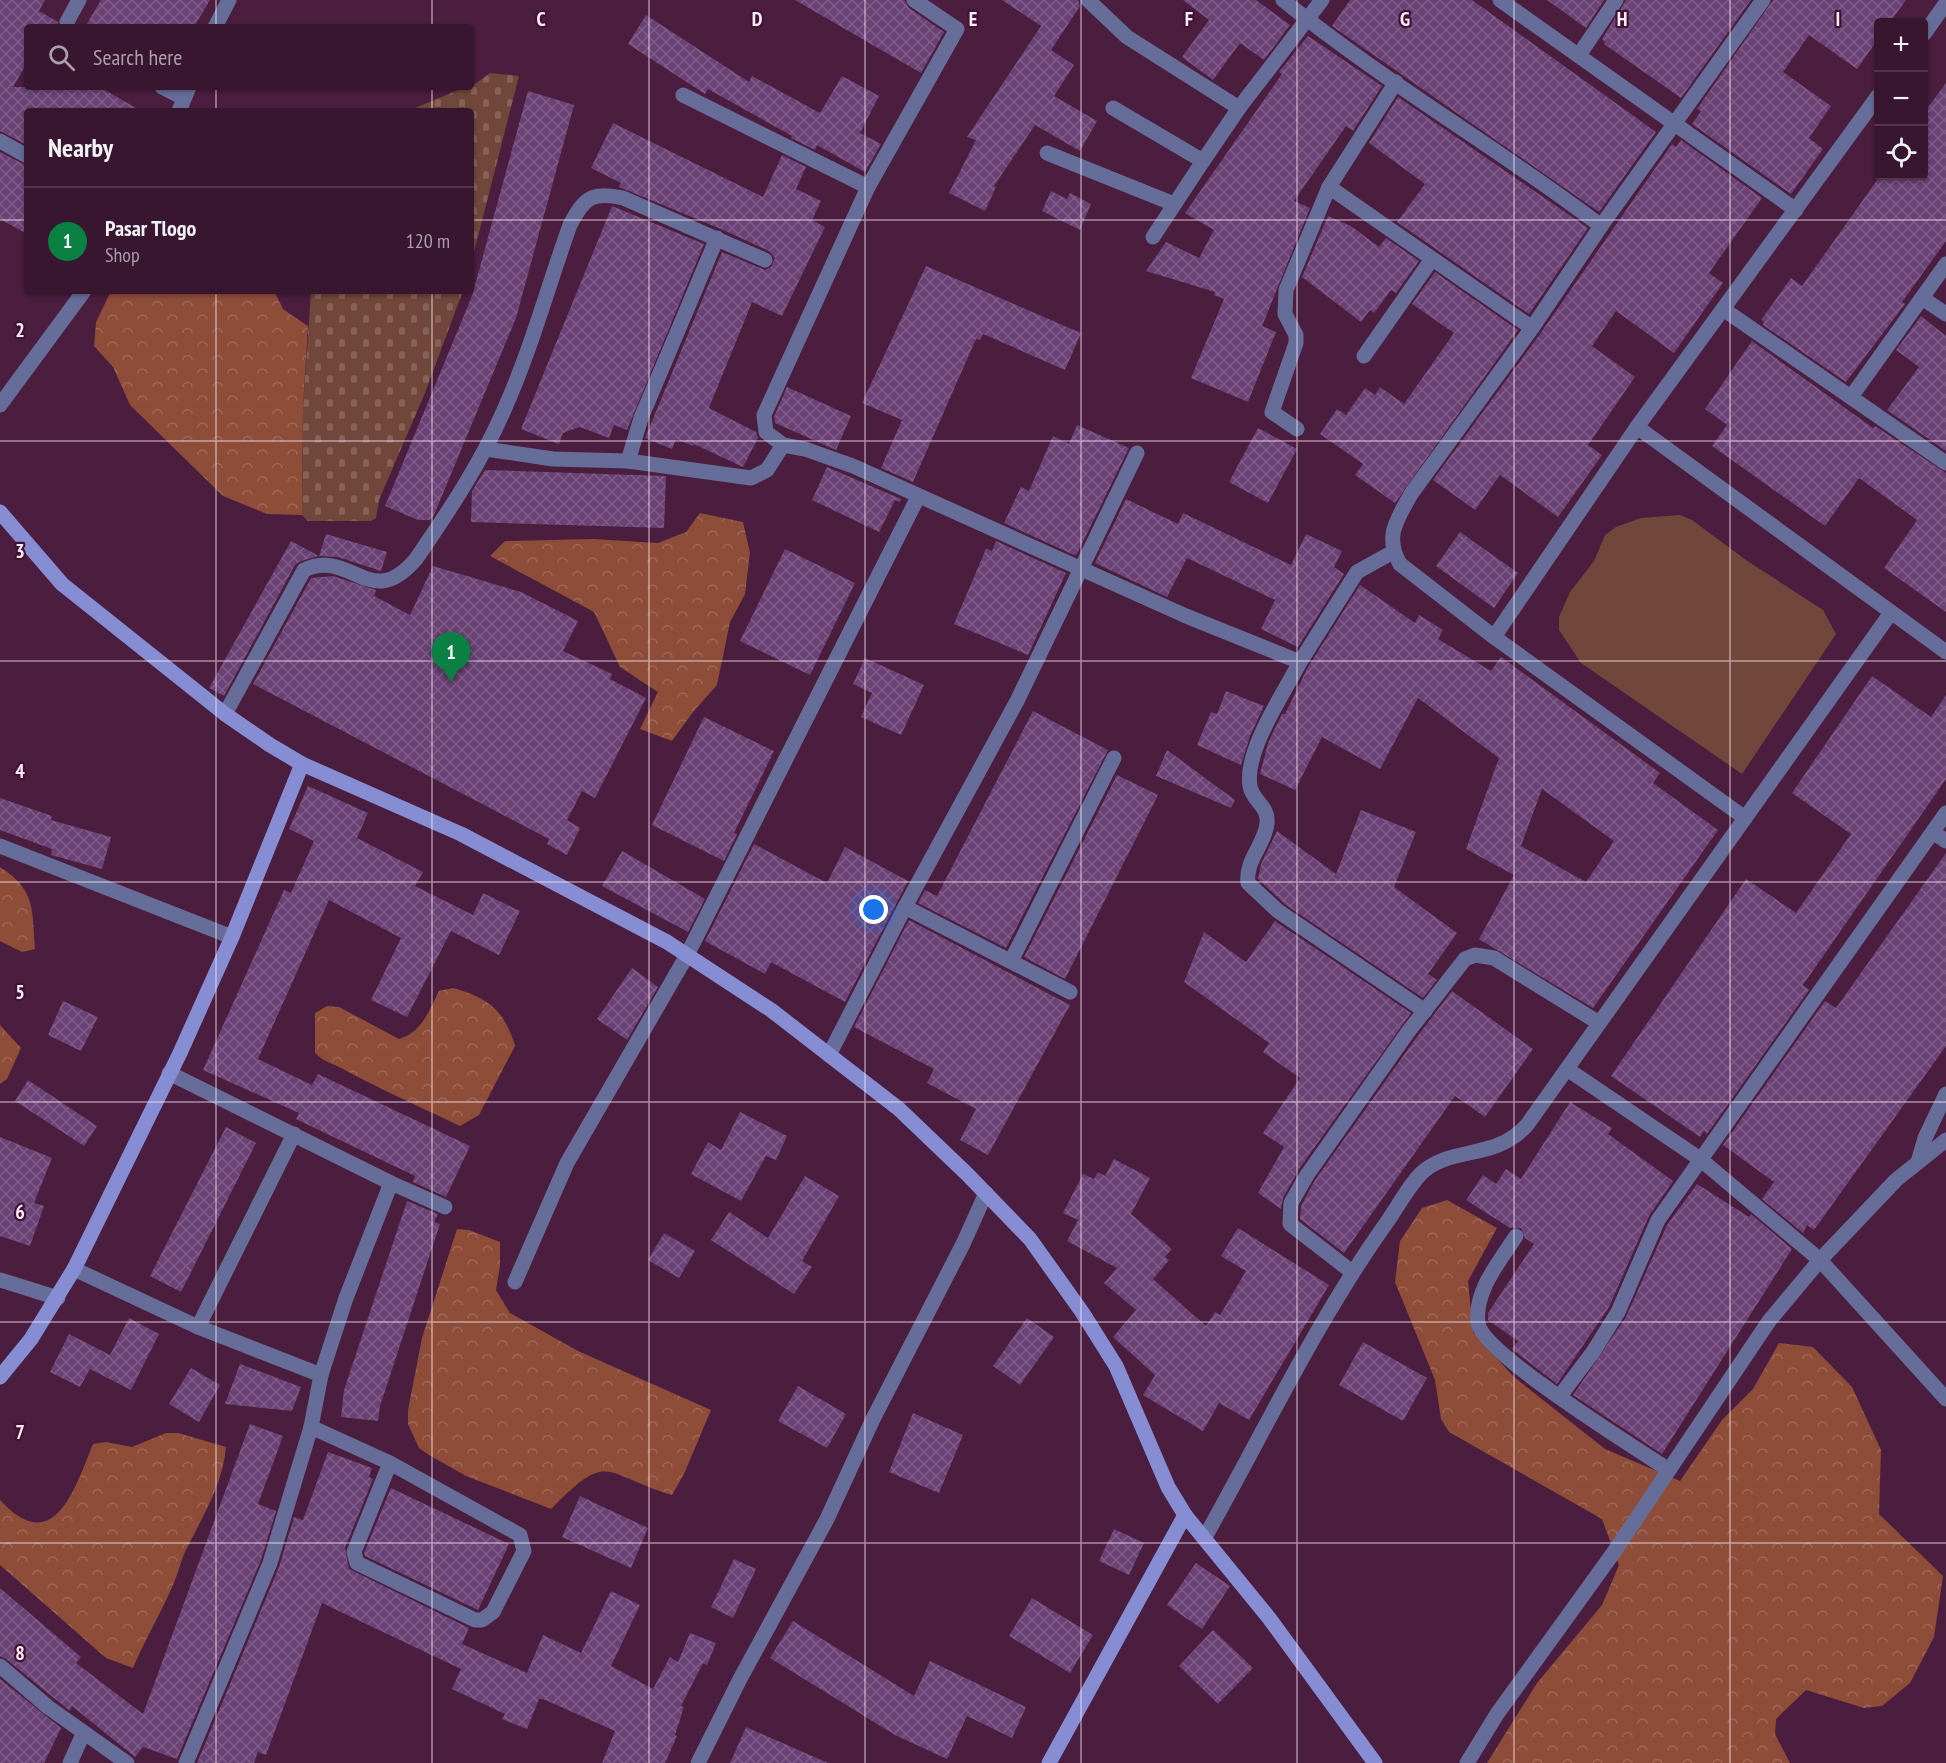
<!DOCTYPE html>
<html lang="en">
<head>
<meta charset="utf-8">
<style>
	:root { --surface:#38162f; --page:#3f1f37; --text:#f1f3f6; --muted:#ab9faa; --line:#52354b; --accent:#0b8043 }
	body { margin:0; font-family:"PT Sans Narrow",sans-serif; background:var(--page); color:var(--text) }
	.controls { position:absolute; right:18px; top:18px; display:grid; overflow:hidden; border-radius:6px; box-shadow:0 2px 4px #0004 }
	.controls button { width:54px; height:54px; display:grid; place-items:center; padding:0; border:0; border-bottom:2px solid var(--line); background:var(--surface); color:var(--text); font:30px sans-serif }
	.you { position:absolute; left:874px; top:910px; width:21px; height:21px; margin:-15px; border:4px solid #fff; border-radius:50%; background:#1a73e8; box-shadow:0 0 0 9px #1a73e833 }
	.badge { display:grid; place-items:center; width:39px; height:39px; border-radius:50%; background:var(--accent); color:#fff; font-size:20px; font-weight:700 }
	.pin { position:absolute; translate:-50% -50px; filter:drop-shadow(0 2px 3px #0008) }
	.pin::after { content:''; position:absolute; top:32px; width:21px; height:18px; background:inherit; clip-path:polygon(0 0,100% 0,50% 100%) }
	.list { margin:0; padding:0; list-style:none }
	h2 { display:flex; justify-content:space-between; align-items:center; height:78px; margin:0; padding:0 24px; font-size:26px }
	h2 small { font-size:20px; font-weight:400; color:var(--muted) }
	.list li { display:grid; grid-template-columns:39px 1fr auto; gap:18px; align-items:center; box-sizing:border-box; height:108px; padding:0 24px; border-top:2px solid var(--line) }
	.list b { display:block; font-size:22px; white-space:nowrap }
	.list p { margin:0; font-size:20px; white-space:nowrap; color:var(--muted) }
	.list em { font-size:20px; font-style:normal; color:var(--muted) }
	.icon { flex:none; width:33px; height:33px; fill:none; stroke:currentColor; stroke-width:2; stroke-linecap:round; stroke-linejoin:round }
	.map { position:relative; flex:none; width:1946px; height:1763px; overflow:hidden }
	.search { position:absolute; background:var(--surface); box-shadow:0 2px 4px #0004; left:24px; top:24px; width:450px; height:66px; display:flex; align-items:center; gap:15px; box-sizing:border-box; padding:0 21px; border-radius:6px; color:var(--muted); font-size:22px }
	.panel { position:absolute; background:var(--surface); box-shadow:0 2px 4px #0004; left:24px; top:108px; width:450px; height:186px; border-radius:6px }
	.map>svg:first-child { display:block }
</style>
</head>
<body>
<div class="map">
<svg width="1946" height="1763" viewBox="0 0 1946 1763">
	<defs>
		<pattern id="forest-crowns" width="20" height="18" patternUnits="userSpaceOnUse" patternTransform="scale(1.5)"><rect width="20" height="18" fill="#8e4d38"/><path d="M2 6a3 3 0 1 1 6 0M12 15a3 3 0 1 1 6 0" fill="none" stroke="#9f6755"/></pattern>
		<pattern id="cemetery-stones" width="16" height="16" patternUnits="userSpaceOnUse" patternTransform="scale(1.5)"><rect width="16" height="16" fill="#70473a"/><path d="M2 7V4a2 2 0 0 1 4 0v3zM10 15v-3a2 2 0 0 1 4 0v3z" fill="#856257"/></pattern>
		<pattern id="building-cross-hatch" width="8" height="8" patternUnits="userSpaceOnUse" patternTransform="scale(1.5)"><rect width="8" height="8" fill="#6a4275"/><path d="M0 0l8 8M0 8l8-8" fill="none" stroke="#805d89"/></pattern>
	</defs>
	<rect width="100%" height="100%" fill="#4b1d3f"/>
	<!-- forest -->
	<g fill="url(#forest-crowns)">
		<polygon points="111,291 274,291 283,309 308,326 303,409 302,515 267,514 223,496 130,405 113,367 94,346 96,322"/>
		<polygon points="700,513 743,522 750,553 745,594 730,622 717,685 693,712 672,741 640,729 658,692 620,667 594,612 490,556 505,541 593,539 658,543 686,532"/>
		<path d="M 0,867 C 36,890 32,910 35,949 L 22,952 L 0,941 Z"/>
		<path d="M 453,988 C 489,998 504,1010 515,1046 L 479,1115 L 460,1126 C 421,1107 381,1090 343,1069 C 332,1063 324,1062 315,1053 L 315,1013 L 327,1006 L 339,1007 L 399,1039 C 422,1032 429,1011 439,991 Z"/>
		<polygon points="0,1025 21,1048 7,1079 0,1084"/>
		<polygon points="1447,1200 1497,1228 1468,1281 1473,1332 1514,1377 1605,1449 1680,1481 1722,1420 1753,1389 1779,1343 1813,1347 1852,1387 1881,1450 1879,1514 1943,1576 1934,1637 1910,1683 1882,1706 1864,1708 1806,1690 1776,1719 1775,1734 1790,1763 1487,1763 1537,1683 1602,1605 1619,1565 1602,1519 1449,1432 1441,1419 1435,1380 1395,1282 1400,1241 1422,1208"/>
		<path d="M 457,1229 L 469,1230 L 500,1242 L 500,1266 L 496,1290 L 510,1313 L 578,1351 L 711,1410 L 684,1474 L 672,1495 C 602,1474 610,1449 551,1509 L 466,1476 L 429,1455 L 419,1448 L 408,1424 L 408,1410 L 422,1338 Z"/>
		<path d="M 166,1433 L 178,1433 L 226,1447 C 223,1483 204,1514 188,1546 C 181,1558 179,1572 173,1585 C 161,1613 145,1639 133,1668 L 106,1658 L 0,1565 L 0,1500 C 54,1559 75,1488 93,1444 L 106,1442 L 132,1447 Z"/>
	</g>
	<!-- cemetery -->
	<g fill="url(#cemetery-stones)">
		<polygon points="490,73 519,76 471,264 471,111 408,111 465,87 471,87"/>
		<polygon points="311,291 463,291 425,393 379,500 376,518 371,521 308,521 302,515 303,409"/>
	</g>
	<!-- garden -->
	<polygon fill="#70473a" points="1680,515 1692,520 1746,560 1823,610 1836,634 1742,774 1581,663 1559,630 1559,617 1570,592 1594,561 1605,535 1616,527 1641,518"/>
	<!-- building -->
	<g fill="url(#building-cross-hatch)" fill-rule="evenodd">
		<polygon points="0,0 45,0 39,11 58,22 58,27 27,27 27,63 13,87 100,87 141,111 27,111 27,145 0,131"/>
		<polygon points="101,0 210,0 194,27 85,27"/>
		<polygon points="795,0 904,0 909,8 944,32 921,73"/>
		<polygon points="1002,0 1078,0 1080,6 1051,50 1074,65 1054,96 1097,121 1080,151 1035,125 994,186 996,187 985,211 949,193 976,140 967,137 1041,26"/>
		<polygon points="1183,0 1256,0 1290,25 1264,60 1240,43 1213,80 1182,57 1209,20"/>
		<polygon points="1350,0 1472,0 1656,132 1599,212 1332,26"/>
		<polygon points="1547,0 1604,0 1586,28"/>
		<polygon points="1626,0 1751,0 1681,98 1604,44 1605,42 1602,39"/>
		<polygon points="1773,0 1906,0 1890,22 1878,22 1878,39 1857,69 1809,35 1783,72 1831,106 1809,138 1823,149 1791,194 1692,124 1701,111 1697,109"/>
		<polygon points="646,15 749,82 752,76 820,113 842,76 879,96 860,133 881,144 865,172 817,145 815,150 791,138 792,136 708,89 705,94 628,44"/>
		<polygon points="1308,36 1382,86 1353,131 1346,126 1294,201 1310,208 1262,326 1276,332 1248,402 1191,378 1224,299 1214,295 1215,292 1146,271 1166,242 1199,258 1214,230 1185,213 1282,74 1279,72"/>
		<polygon points="1946,83 1946,241 1902,302 1905,304 1846,382 1763,325 1764,322 1761,320 1791,278 1802,286 1880,176 1923,176 1923,114"/>
		<polygon points="528,91 574,105 516,318 434,515 430,520 418,520 385,506 472,296"/>
		<polygon points="1398,97 1588,228 1529,314 1397,222 1425,184 1369,143"/>
		<polygon points="613,123 763,197 782,155 806,167 796,189 821,201 812,220 825,227 782,316 752,302 709,408 756,432 758,438 743,467 694,444 693,446 676,439 672,449 645,438 722,252 765,270 771,267 775,258 769,251 721,229 619,187 621,183 591,168"/>
		<polygon points="1681,140 1762,198 1709,273 1723,283 1674,353 1616,311 1592,346 1635,377 1588,445 1602,455 1558,517 1500,475 1475,510 1433,480 1540,334 1672,144 1676,147"/>
		<polygon points="0,152 27,166 27,234 0,219"/>
		<polygon points="1051,191 1067,199 1070,193 1091,204 1080,230 1042,211"/>
		<polygon points="612,206 704,244 627,430 614,425 609,438 580,427 563,433 559,444 521,429"/>
		<polygon points="1328,216 1351,226 1379,247 1386,238 1419,261 1396,293 1391,290 1374,313 1370,310 1361,322 1302,277"/>
		<polygon points="926,266 1081,333 1065,370 983,334 980,340 976,339 913,482 881,468 902,420 862,403"/>
		<polygon points="1435,272 1518,330 1395,503 1355,475 1363,464 1320,434 1337,409 1346,415 1365,388 1375,395 1380,387 1404,404 1454,333 1412,304"/>
		<polygon points="1921,316 1946,336 1946,451 1887,410 1919,367 1896,350"/>
		<polygon points="1752,341 1873,428 1875,426 1946,473 1946,612 1884,568 1917,520 1859,478 1825,526 1712,446 1727,425 1705,409"/>
		<polygon points="787,387 851,416 836,450 775,423 774,417"/>
		<polygon points="1077,425 1129,448 1077,554 1074,555 1004,523 1021,487 1029,491 1053,436 1069,444"/>
		<polygon points="1258,428 1297,449 1268,503 1229,482"/>
		<polygon points="827,467 901,499 900,502 895,500 879,532 812,500"/>
		<polygon points="485,470 666,476 664,528 471,522 472,491"/>
		<polygon points="1126,499 1178,524 1183,513 1291,565 1306,534 1342,551 1334,567 1344,574 1298,647 1261,629 1275,600 1187,558 1167,597 1095,563"/>
		<polygon points="1460,532 1518,573 1494,608 1436,566"/>
		<polygon points="326,534 387,552 381,571 338,557 319,556"/>
		<polygon points="291,541 319,556 301,561 295,565 224,696 209,688"/>
		<polygon points="996,541 1066,573 1028,655 954,624 986,549 992,551"/>
		<polygon points="785,549 855,583 810,675 740,641"/>
		<polygon points="433,566 521,592 578,621 563,651 612,674 610,679 646,698 595,798 582,791 567,820 580,828 567,855 547,844 549,839 253,684 311,578 333,576 376,590 374,596 410,615"/>
		<path d="M 1360,585 L 1415,623 L 1419,615 L 1443,630 L 1438,639 L 1491,671 L 1501,657 L 1660,773 L 1653,783 L 1718,830 L 1593,1008 L 1479,939 L 1514,875 L 1466,849 L 1499,758 L 1418,698 L 1380,769 L 1322,737 L 1295,790 L 1260,774 L 1268,743 L 1282,714 L 1285,714 L 1308,667 ZM 1542,789 L 1614,841 L 1586,882 L 1521,846 Z"/>
		<polygon points="865,658 924,685 901,735 861,717 872,693 853,684"/>
		<polygon points="1872,676 1931,717 1946,695 1946,779 1803,985 1809,990 1707,1134 1704,1131 1700,1137 1611,1076 1746,879 1796,913 1851,834 1792,793"/>
		<polygon points="1226,691 1264,706 1250,736 1241,765 1197,745 1211,712 1217,714"/>
		<polygon points="1033,711 1108,750 1006,948 918,903 925,890 937,896"/>
		<polygon points="704,717 774,751 734,833 737,834 724,861 652,825"/>
		<polygon points="1167,750 1235,800 1231,808 1156,776"/>
		<polygon points="1117,775 1158,795 1065,979 1024,957"/>
		<polygon points="308,786 368,813 357,838 423,872 415,886 473,915 483,893 520,911 499,955 451,931 407,1017 371,1000 401,938 329,900 258,1059 312,1085 318,1074 470,1146 446,1197 413,1182 415,1176 296,1119 299,1113 203,1070 284,890 291,893 314,841 289,829"/>
		<polygon points="0,798 52,816 51,820 111,837 102,869 51,855 52,849 0,830"/>
		<polygon points="1361,810 1416,832 1394,887 1457,933 1428,974 1437,980 1423,998 1286,905 1258,879 1261,864 1277,831 1336,874"/>
		<polygon points="754,844 827,883 845,847 908,881 845,1002 771,962 765,974 705,941"/>
		<polygon points="622,851 705,899 688,932 602,886"/>
		<polygon points="1946,853 1946,1046 1814,1230 1807,1225 1803,1233 1762,1199 1774,1182 1723,1145 1825,1001 1836,1008"/>
		<polygon points="909,920 1070,1005 988,1155 960,1140 976,1109 927,1083 934,1069 854,1027"/>
		<polygon points="1275,921 1411,1013 1299,1169 1283,1198 1281,1209 1258,1193 1284,1147 1263,1133 1300,1078 1263,1052 1269,1043 1184,982 1204,932 1246,962"/>
		<polygon points="632,968 658,987 627,1040 597,1019"/>
		<polygon points="1452,991 1533,1049 1485,1117 1455,1096 1344,1253 1300,1219 1301,1206 1315,1180 1416,1038"/>
		<polygon points="63,1001 98,1017 81,1051 48,1035"/>
		<polygon points="28,1080 97,1126 84,1146 15,1101"/>
		<polygon points="1570,1102 1612,1128 1608,1134 1673,1181 1649,1216 1609,1307 1557,1384 1512,1349 1518,1341 1488,1320 1488,1313 1534,1244 1525,1238 1521,1228 1510,1228 1466,1200 1483,1175 1496,1184 1506,1169 1521,1179"/>
		<polygon points="740,1112 787,1136 776,1160 766,1156 741,1201 691,1174 708,1142 721,1150"/>
		<polygon points="226,1127 256,1143 181,1292 150,1276"/>
		<polygon points="0,1137 52,1158 34,1203 44,1206 30,1246 0,1236"/>
		<polygon points="1114,1159 1150,1178 1131,1214 1172,1249 1165,1257 1169,1260 1153,1279 1206,1326 1215,1312 1220,1315 1246,1271 1221,1256 1238,1228 1329,1285 1249,1420 1219,1403 1203,1431 1143,1395 1155,1375 1113,1337 1136,1310 1104,1283 1117,1268 1067,1241 1078,1220 1063,1213 1083,1174 1094,1179 1098,1172 1105,1176"/>
		<polygon points="805,1176 839,1196 802,1261 812,1267 794,1294 711,1240 729,1212 768,1238"/>
		<polygon points="1697,1184 1749,1217 1751,1214 1792,1249 1662,1454 1573,1395 1626,1317 1667,1225"/>
		<polygon points="407,1201 438,1214 434,1222 440,1224 380,1406 378,1421 341,1417 344,1390"/>
		<polygon points="664,1233 695,1251 679,1278 648,1260"/>
		<polygon points="129,1318 159,1334 131,1390 90,1369 80,1387 50,1372 69,1334 110,1355"/>
		<polygon points="1027,1318 1054,1337 1020,1385 993,1366"/>
		<polygon points="1363,1342 1427,1378 1403,1421 1339,1385"/>
		<polygon points="240,1364 301,1387 292,1411 225,1404"/>
		<polygon points="191,1368 220,1385 199,1422 169,1404"/>
		<polygon points="798,1386 846,1414 827,1448 778,1421"/>
		<polygon points="913,1413 963,1435 939,1493 889,1472"/>
		<polygon points="250,1424 283,1436 258,1504 276,1511 261,1560 177,1759 143,1747 135,1757 72,1706 70,1711 6,1659 0,1656 0,1588 81,1657 76,1663 143,1714"/>
		<polygon points="328,1452 372,1468 369,1477 373,1479 345,1548 349,1569 469,1628 462,1644 527,1673 543,1635 581,1653 611,1591 640,1605 611,1666 653,1689 670,1657 678,1662 690,1633 716,1643 707,1665 703,1663 681,1706 684,1707 675,1735 677,1736 665,1763 602,1763 615,1731 543,1699 539,1699 527,1729 502,1719 505,1714 452,1689 461,1669 322,1603 266,1755 258,1752 254,1763 197,1763 279,1567 294,1517 303,1520"/>
		<polygon points="391,1488 509,1544 478,1610 365,1556 364,1553"/>
		<polygon points="580,1496 648,1528 631,1568 562,1537"/>
		<polygon points="1114,1529 1144,1543 1129,1575 1099,1561"/>
		<polygon points="734,1559 756,1569 733,1618 711,1607"/>
		<polygon points="1196,1563 1230,1586 1202,1629 1167,1605"/>
		<polygon points="1032,1598 1093,1635 1070,1673 1009,1636"/>
		<polygon points="793,1621 914,1696 930,1661 1026,1707 1012,1738 967,1716 947,1759 895,1735 770,1658"/>
		<polygon points="1213,1630 1253,1668 1218,1704 1179,1666"/>
		<polygon points="0,1679 61,1728 44,1763 0,1763"/>
		<polygon points="746,1727 828,1763 730,1763"/>
	</g>
	<g fill="none" stroke-linecap="round" stroke-linejoin="round">
		<!-- street -->
		<g stroke="#676d99" stroke-width="15">
			<polyline points="1088,0 1127,37 1239,108"/>
			<path d="M 1283,0 C 1384,82 1497,147 1601,226 L 1763,0"/>
			<polyline points="1500,0 1796,210"/>
			<polyline points="68,27 67,22 79,0"/>
			<polyline points="215,27 229,0"/>
			<polyline points="1924,34 1946,3"/>
			<polyline points="1579,55 1616,0"/>
			<polyline points="162,87 184,98"/>
			<polyline points="683,95 868,187"/>
			<polyline points="1113,108 1203,161 1239,108 1322,0"/>
			<polyline points="179,111 189,87"/>
			<polyline points="0,141 27,156"/>
			<polyline points="1047,153 1174,204"/>
			<polyline points="1329,187 1532,328"/>
			<polyline points="1153,237 1203,161"/>
			<polyline points="1922,298 1946,314"/>
			<polyline points="1723,309 1946,463"/>
			<polyline points="1364,356 1432,259"/>
			<polyline points="1851,397 1946,264"/>
			<polyline points="0,405 84,291"/>
			<polyline points="1637,427 1946,652"/>
			<polyline points="1297,429 1272,412 1296,343 1296,335 1285,314 1286,290 1329,187 1396,82"/>
			<polyline points="783,445 766,432 764,415 868,187 957,29 914,0"/>
			<polyline points="486,449 553,459 628,461 641,418 717,238"/>
			<polyline points="628,461 751,478 767,470 783,445 805,449 853,466 1186,616 1300,662 1357,572 1393,552"/>
			<path d="M 1494,637 L 1400,564 C 1384,536 1397,520 1411,494 L 1532,328 L 1601,226"/>
			<path d="M 1300,662 C 1284,693 1244,751 1250,786 C 1252,801 1269,806 1267,823 C 1265,845 1245,860 1248,883 L 1278,911 L 1425,1011"/>
			<path d="M 225,714 L 304,570 C 352,548 370,613 416,559 C 449,511 481,463 504,410 C 531,350 548,286 570,225 C 584,198 592,191 623,198 L 765,260"/>
			<polyline points="1745,818 1494,637 1637,427 1878,96"/>
			<polyline points="1933,832 1946,841"/>
			<polyline points="0,846 232,937"/>
			<polyline points="905,907 1070,992"/>
			<polyline points="1011,961 1114,758"/>
			<polyline points="829,1055 905,907 1017,701 1137,453"/>
			<polyline points="1567,1069 1700,1159 1820,1260 1946,1399"/>
			<polyline points="169,1073 391,1183 346,1298 321,1375 311,1427 270,1563 186,1763"/>
			<polyline points="1918,1162 1925,1138 1946,1094"/>
			<polyline points="391,1183 445,1207"/>
			<path d="M 1516,1236 C 1500,1261 1474,1291 1478,1323 C 1482,1353 1637,1449 1669,1470"/>
			<polyline points="74,1269 198,1327 321,1375"/>
			<polyline points="1352,1272 1290,1224 1291,1203 1307,1175 1408,1032 1465,959 1475,955 1494,958 1599,1023"/>
			<polyline points="0,1280 58,1298"/>
			<polyline points="515,1282 567,1163 686,957 918,497"/>
			<polyline points="198,1327 294,1134"/>
			<polyline points="1560,1396 1593,1352 1618,1312 1658,1220 1946,813"/>
			<polyline points="311,1427 390,1463 520,1535 524,1551 493,1612 482,1620 475,1620 357,1563 354,1552 390,1463"/>
			<path d="M 1205,1537 C 1264,1432 1317,1320 1387,1222 C 1397,1208 1412,1180 1425,1170 C 1456,1146 1495,1160 1527,1125 L 1890,614"/>
			<polyline points="0,1666 48,1707 127,1763"/>
			<polyline points="70,1763 83,1734"/>
			<polyline points="698,1763 740,1679 827,1519 873,1419 963,1244 986,1193"/>
			<polyline points="1467,1763 1497,1714 1614,1552 1769,1321 1820,1260 1896,1180 1946,1140"/>
		</g>
		<!-- secondary -->
		<g stroke="#868dd3" stroke-width="15">
			<polyline points="0,512 62,584 225,714 270,745 302,764 461,834 667,942 771,1010 899,1109 967,1174 1030,1239 1082,1312 1116,1366 1168,1487 1185,1515 1269,1618 1375,1763"/>
			<polyline points="0,1377 31,1339 74,1269 180,1053 232,937 302,764"/>
			<polyline points="1049,1763 1185,1515"/>
		</g>
	</g>
	<!-- grid -->
	<path fill="none" stroke="#fceaf6" stroke-width="1.5" stroke-opacity="0.55" d="M 216,0 L 216,27M 432,0 L 432,27M 649,0 L 649,1763M 865,0 L 865,1763M 1081,0 L 1081,1763M 1297,0 L 1297,1763M 1514,0 L 1514,1763M 1730,0 L 1730,1763M 216,87 L 216,111M 432,87 L 432,111M 0,220 L 27,220M 471,220 L 1946,220M 216,291 L 216,1763M 432,291 L 432,1763M 0,441 L 1946,441M 0,661 L 1946,661M 0,882 L 1946,882M 0,1102 L 1946,1102M 0,1322 L 1946,1322M 0,1543 L 1946,1543"/>
	<g font-size="20" text-anchor="middle" font-weight="bold" fill="#fceaf6" stroke="#401335" stroke-width="4.5" stroke-linejoin="round" paint-order="stroke">
		<text x="541" y="26">C</text>
		<text x="757" y="26">D</text>
		<text x="973" y="26">E</text>
		<text x="1189" y="26">F</text>
		<text x="1405" y="26">G</text>
		<text x="1622" y="26">H</text>
		<text x="1838" y="26">I</text>
		<text x="20" y="337">2</text>
		<text x="20" y="558">3</text>
		<text x="20" y="778">4</text>
		<text x="20" y="999">5</text>
		<text x="20" y="1219">6</text>
		<text x="20" y="1439">7</text>
		<text x="20" y="1660">8</text>
	</g>
</svg>
<div class="controls">
<button>+</button>
<button>−</button>
<button><svg class="icon" aria-label="locate" viewBox="0 0 24 24"><circle cx="12" cy="12" r="6"/><path d="M12 2v4M12 18v4M2 12h4M18 12h4"/></svg></button>
</div>
<div class="you"></div>
<div class="pin badge" style="left:451px;top:682px">1</div>
<div class="search"><svg class="icon" aria-label="search" viewBox="0 0 24 24"><circle cx="10" cy="10" r="6"/><path d="M15 15l6 6"/></svg>Search here</div>
<section class="panel">
<h2>Nearby<small></small></h2>
<ul class="list">
<li><span class="badge">1</span><div><b>Pasar Tlogo</b><p>Shop</p></div><em>120 m</em></li>
</ul>
</section>
</div>
</body>
</html>
